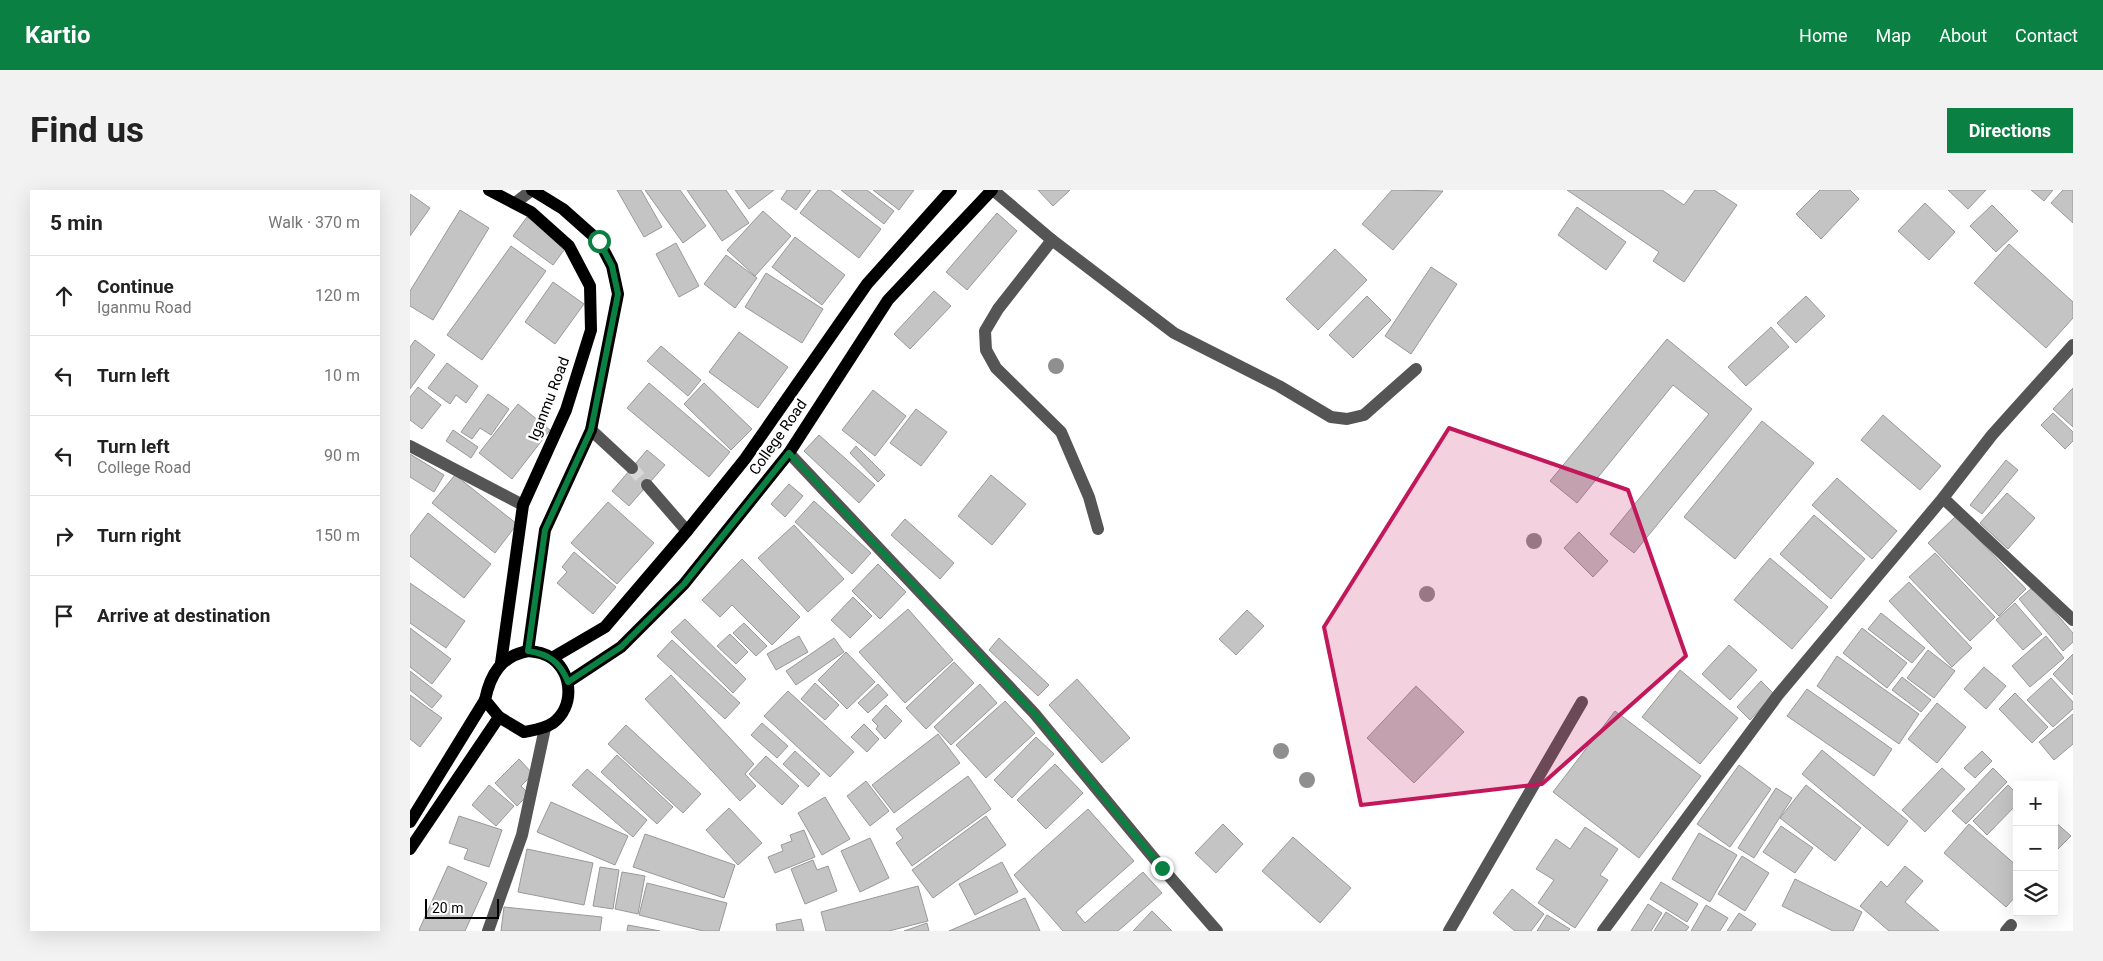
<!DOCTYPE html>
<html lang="en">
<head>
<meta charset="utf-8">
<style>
	:root { --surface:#fff; --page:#f2f2f2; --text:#222; --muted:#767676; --line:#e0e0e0; --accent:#0b8043 }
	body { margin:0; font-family:Roboto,sans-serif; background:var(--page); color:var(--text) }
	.controls { position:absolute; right:15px; bottom:15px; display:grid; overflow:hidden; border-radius:0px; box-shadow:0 5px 20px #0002 }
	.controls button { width:45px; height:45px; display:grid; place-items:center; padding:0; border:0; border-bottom:1px solid var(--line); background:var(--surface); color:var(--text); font:25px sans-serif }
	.scale { position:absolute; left:15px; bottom:12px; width:74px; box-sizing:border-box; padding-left:5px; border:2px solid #000; border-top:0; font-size:14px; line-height:18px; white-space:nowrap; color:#000; -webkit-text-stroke:4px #fff; paint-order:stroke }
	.stop { position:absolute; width:15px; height:15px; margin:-11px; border:4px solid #0b8043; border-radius:50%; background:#fff }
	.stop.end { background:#0b8043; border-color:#fff; box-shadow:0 1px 5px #0008 }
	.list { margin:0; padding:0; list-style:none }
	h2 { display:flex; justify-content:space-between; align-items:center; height:65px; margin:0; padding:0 20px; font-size:21px }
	h2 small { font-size:16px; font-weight:400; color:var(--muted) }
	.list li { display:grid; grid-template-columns:32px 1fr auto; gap:15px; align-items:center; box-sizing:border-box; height:80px; padding:0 20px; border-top:1px solid var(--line) }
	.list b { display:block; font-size:19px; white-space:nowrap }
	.list p { margin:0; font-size:16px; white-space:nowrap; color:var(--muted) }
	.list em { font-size:16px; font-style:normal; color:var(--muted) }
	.icon { flex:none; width:28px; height:28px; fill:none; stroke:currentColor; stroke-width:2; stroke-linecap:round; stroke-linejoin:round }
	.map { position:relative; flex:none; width:1663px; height:741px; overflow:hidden; border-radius:0px }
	header { display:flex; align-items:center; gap:30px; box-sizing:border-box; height:70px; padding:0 25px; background:var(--accent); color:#fff }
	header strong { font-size:24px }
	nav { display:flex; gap:28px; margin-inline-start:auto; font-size:18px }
	.intro { display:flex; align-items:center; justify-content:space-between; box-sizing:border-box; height:120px; padding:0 30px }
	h1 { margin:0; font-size:35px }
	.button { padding:12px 22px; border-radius:0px; background:var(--accent); color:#fff; font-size:18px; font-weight:700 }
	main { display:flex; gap:30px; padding:0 30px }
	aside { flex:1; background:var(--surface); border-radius:0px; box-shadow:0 5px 20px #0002 }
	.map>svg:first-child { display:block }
</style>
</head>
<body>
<header>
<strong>Kartio</strong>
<nav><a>Home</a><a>Map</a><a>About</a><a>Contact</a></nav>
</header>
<div class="intro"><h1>Find us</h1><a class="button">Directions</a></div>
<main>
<aside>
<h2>5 min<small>Walk · 370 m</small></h2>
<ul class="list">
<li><svg class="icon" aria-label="ahead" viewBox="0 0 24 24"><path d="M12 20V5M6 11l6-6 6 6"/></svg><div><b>Continue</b><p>Iganmu Road</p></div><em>120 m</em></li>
<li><svg class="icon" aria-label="left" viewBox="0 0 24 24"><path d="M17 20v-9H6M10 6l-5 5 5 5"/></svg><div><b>Turn left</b></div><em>10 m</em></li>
<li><svg class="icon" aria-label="left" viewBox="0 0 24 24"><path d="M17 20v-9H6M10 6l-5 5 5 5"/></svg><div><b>Turn left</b><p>College Road</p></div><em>90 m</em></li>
<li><svg class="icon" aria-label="right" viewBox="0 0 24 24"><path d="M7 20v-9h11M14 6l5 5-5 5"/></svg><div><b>Turn right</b></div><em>150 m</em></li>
<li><svg class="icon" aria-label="arrive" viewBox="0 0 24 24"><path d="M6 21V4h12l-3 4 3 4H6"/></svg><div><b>Arrive at destination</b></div></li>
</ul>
</aside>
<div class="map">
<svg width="1663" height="741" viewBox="0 0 1663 741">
	<rect width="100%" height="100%" fill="#fff"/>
	<!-- building -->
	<g fill="#c4c4c4" stroke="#999">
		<polygon points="207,0 231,0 252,37 234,47"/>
		<polygon points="235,0 270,0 296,36 273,53"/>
		<polygon points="277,0 316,0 339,33 312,51"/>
		<polygon points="325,0 364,0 339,19"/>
		<polygon points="377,0 401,0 386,20 371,9"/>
		<polygon points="408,0 420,0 471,39 449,68 390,23"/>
		<polygon points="431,0 457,0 484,21 474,34"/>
		<polygon points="463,0 504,0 489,20"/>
		<polygon points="628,0 660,0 643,16"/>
		<polygon points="982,0 1033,1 983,60 952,34"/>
		<polygon points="1157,0 1252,0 1274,15 1285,0 1304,0 1327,15 1274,92 1243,71 1249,62"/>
		<polygon points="1410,0 1440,0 1449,9 1411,49 1386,24"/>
		<polygon points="1538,0 1576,0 1558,19"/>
		<polygon points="1621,0 1643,0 1634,11"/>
		<polygon points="1653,0 1663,0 1663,33 1641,13"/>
		<polygon points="0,4 20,18 0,46"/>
		<polygon points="1515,13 1545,42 1519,70 1488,41"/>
		<polygon points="1582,15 1608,41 1586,62 1560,36"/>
		<polygon points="1167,17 1216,52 1196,80 1148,45"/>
		<polygon points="50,20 79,38 23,130 0,116 0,101"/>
		<polygon points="353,21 381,46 345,86 317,60"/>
		<polygon points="587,23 607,41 557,100 536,82"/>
		<polygon points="117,27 157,56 143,75 103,46"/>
		<polygon points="385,47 435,85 412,115 362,77"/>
		<polygon points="266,53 289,96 269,107 246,64"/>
		<polygon points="1599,54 1663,112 1663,128 1636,158 1564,93"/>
		<polygon points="101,56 136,81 72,170 37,145"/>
		<polygon points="925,59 957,90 908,140 876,109"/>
		<polygon points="316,65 347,88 325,118 294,94"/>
		<polygon points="1021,77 1047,94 1001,164 975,146"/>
		<polygon points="356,83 413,119 392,153 335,117"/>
		<polygon points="143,92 174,114 145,154 115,132"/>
		<polygon points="524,101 541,116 500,159 484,144"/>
		<polygon points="957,106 981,130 943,168 919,145"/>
		<polygon points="1396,106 1415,126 1386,153 1367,133"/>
		<polygon points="1361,137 1379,157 1336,196 1318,177"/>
		<polygon points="329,142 378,177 348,218 299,182"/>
		<polygon points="1257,149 1342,219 1224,363 1200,344 1299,224 1263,195 1167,313 1140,291"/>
		<polygon points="5,150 25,165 0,199 0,157"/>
		<polygon points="251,156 291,190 278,206 237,171"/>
		<polygon points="37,173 68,196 56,213 46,205 40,214 18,198"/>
		<polygon points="239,193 320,262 299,287 217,218"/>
		<polygon points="294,193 342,239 321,260 274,214"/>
		<polygon points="8,197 31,215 12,239 0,230 0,207"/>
		<polygon points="1663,198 1663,237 1643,219"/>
		<polygon points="463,200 496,226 465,266 432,240"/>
		<polygon points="78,204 99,219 81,245 70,238 62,249 51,242"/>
		<polygon points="108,214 140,240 102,289 69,263"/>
		<polygon points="506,219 537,242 511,276 480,253"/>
		<polygon points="1643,223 1663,242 1663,251 1655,259 1631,235"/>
		<polygon points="1473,225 1531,276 1510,300 1451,250"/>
		<polygon points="1352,231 1404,273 1325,369 1274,327"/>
		<polygon points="43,240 68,257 61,268 36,251"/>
		<polygon points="409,245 465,295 449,313 394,261"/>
		<polygon points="446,256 475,285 468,292 440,263"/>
		<polygon points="237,260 255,275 219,316 202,301"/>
		<polygon points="0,264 34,285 24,302 0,287"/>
		<polygon points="1596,270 1608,280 1572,324 1560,315"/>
		<polygon points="45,285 107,334 85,363 22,313"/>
		<polygon points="581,285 616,314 582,355 548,326"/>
		<polygon points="1427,288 1487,341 1462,369 1402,315"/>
		<polygon points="379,294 393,306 375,327 361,314"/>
		<polygon points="1597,303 1625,328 1598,359 1570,333"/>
		<polygon points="404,311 461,363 442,384 385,332"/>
		<polygon points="198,312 244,353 207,394 161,353"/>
		<polygon points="18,323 81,374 54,408 0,366 0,346"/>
		<polygon points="1404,325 1455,369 1421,409 1370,364"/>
		<polygon points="1546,326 1616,399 1589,426 1518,353"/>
		<polygon points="495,329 544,373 530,389 481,345"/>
		<polygon points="384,335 434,389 398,422 348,368"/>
		<polygon points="1169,342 1198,371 1183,387 1154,358"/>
		<polygon points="164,362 206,397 183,424 147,393 157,382 152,377"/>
		<polygon points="1525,363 1585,427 1560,451 1499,387"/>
		<polygon points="1360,368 1418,417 1382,459 1324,410"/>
		<polygon points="332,369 390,427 362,455 322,415 310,427 292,410"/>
		<polygon points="468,374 496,402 470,429 442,401"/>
		<polygon points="1499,392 1562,458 1542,477 1479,411"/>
		<polygon points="0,393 55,431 36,458 0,433"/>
		<polygon points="1623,397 1663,443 1663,452 1653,461 1609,409"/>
		<polygon points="443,407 462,426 440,448 421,430"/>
		<polygon points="1605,413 1632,444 1613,460 1586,430"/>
		<polygon points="498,419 543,470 495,513 449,462"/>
		<polygon points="837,420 854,436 826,465 809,449"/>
		<polygon points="1471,423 1515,458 1502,473 1458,439"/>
		<polygon points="275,429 336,489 323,503 261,442"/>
		<polygon points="334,433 357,456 346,466 323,443"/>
		<polygon points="0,438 41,469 22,494 0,477"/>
		<polygon points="1452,438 1497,473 1477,498 1433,463"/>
		<polygon points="320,444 338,462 326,474 307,456"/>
		<polygon points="389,446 398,462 366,480 357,464"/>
		<polygon points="1636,446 1654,468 1620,497 1602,476"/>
		<polygon points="424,448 434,462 386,495 376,481"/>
		<polygon points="589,448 639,495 628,506 579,460"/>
		<polygon points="262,450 330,513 315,529 247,466"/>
		<polygon points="1319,455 1347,480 1320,510 1292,484"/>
		<polygon points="1518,460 1545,481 1524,508 1497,488"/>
		<polygon points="436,462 465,492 437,519 408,490"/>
		<polygon points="1663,464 1663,505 1643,484"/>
		<polygon points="1427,466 1509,524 1489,554 1407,496"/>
		<polygon points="544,472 564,493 516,539 496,518"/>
		<polygon points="1574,477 1596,496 1576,519 1554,499"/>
		<polygon points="1270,480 1328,528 1290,574 1232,527"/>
		<polygon points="0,481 32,506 22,518 0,500"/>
		<polygon points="261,485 344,574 335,584 346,596 330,611 235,509"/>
		<polygon points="1492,487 1521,510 1511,522 1482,500"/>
		<polygon points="1641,488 1663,512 1663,519 1643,537 1617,510"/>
		<polygon points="667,489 720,548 692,573 639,515"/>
		<polygon points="1351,491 1364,504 1340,530 1327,517"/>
		<polygon points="405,493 429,515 415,530 391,509"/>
		<polygon points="468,494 478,505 458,523 448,513"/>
		<polygon points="570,494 587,513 541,555 524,537"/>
		<polygon points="1006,496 1054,542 1004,593 957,548"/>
		<polygon points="1397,499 1482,559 1464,586 1377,526"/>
		<polygon points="378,501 444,562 420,587 354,526"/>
		<polygon points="1605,503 1638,537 1622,553 1589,519"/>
		<polygon points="0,505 32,528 10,557 0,549"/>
		<polygon points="595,511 625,543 576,588 546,555"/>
		<polygon points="1527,513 1556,537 1527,573 1498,549"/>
		<polygon points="476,515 492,531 475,549 466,539 468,536 462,530"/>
		<polygon points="1205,521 1291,586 1229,668 1143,602"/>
		<polygon points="1663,524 1663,554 1644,570 1629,552"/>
		<polygon points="352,533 378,556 367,568 341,545"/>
		<polygon points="454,534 469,549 457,562 441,547"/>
		<polygon points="216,535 291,604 273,623 198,554"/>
		<polygon points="528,544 550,573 484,623 462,595"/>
		<polygon points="626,547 644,564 602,608 584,590"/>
		<polygon points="1412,560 1498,631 1478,656 1392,584"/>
		<polygon points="385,561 410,584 398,597 373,574"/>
		<polygon points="1572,561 1582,571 1565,588 1554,578"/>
		<polygon points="207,565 263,617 247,634 191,582"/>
		<polygon points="356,566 389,596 372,615 339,584"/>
		<polygon points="109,569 123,584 111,596 119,604 107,616 85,593"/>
		<polygon points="645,574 673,603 636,639 607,610"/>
		<polygon points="1329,575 1361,599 1320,657 1287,634"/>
		<polygon points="1532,578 1555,599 1515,642 1492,620"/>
		<polygon points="1583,578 1597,592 1556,634 1542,621"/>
		<polygon points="177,579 237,630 223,647 162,595"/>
		<polygon points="558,586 581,619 502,676 486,653 493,648 486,639"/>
		<polygon points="456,591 479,621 460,636 437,606"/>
		<polygon points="79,595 104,616 86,636 62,615"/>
		<polygon points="1396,595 1451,638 1425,671 1370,628"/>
		<polygon points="1598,595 1607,604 1607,614 1577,645 1563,631"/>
		<polygon points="1366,598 1382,608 1344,668 1328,658"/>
		<polygon points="415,607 440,649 412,665 388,623"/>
		<polygon points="141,612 218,646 205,675 127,642"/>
		<polygon points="319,618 352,653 328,675 296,640"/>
		<polygon points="678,619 724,671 666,722 675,733 733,682 752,703 708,741 653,741 604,685"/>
		<polygon points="49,626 92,640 79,677 54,669 58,659 39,653"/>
		<polygon points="576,626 596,655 523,708 502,680"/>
		<polygon points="1644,631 1661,646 1644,663"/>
		<polygon points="813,634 833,654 806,683 785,663"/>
		<polygon points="1559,634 1607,676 1607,705 1596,717 1534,663"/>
		<polygon points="1371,636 1403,658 1385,683 1353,662"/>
		<polygon points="1175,637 1208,659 1190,685 1198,690 1165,738 1128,713 1144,690 1126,679 1146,649 1160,659"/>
		<polygon points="394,640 405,667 365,683 358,667 373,661 371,655 382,651 380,645"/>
		<polygon points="1289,643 1327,665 1300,712 1262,689"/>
		<polygon points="235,644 325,675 314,708 223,677"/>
		<polygon points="883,647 941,698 910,733 852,681"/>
		<polygon points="460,648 479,688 450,702 431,661"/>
		<polygon points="117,659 183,673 174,715 108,702"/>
		<polygon points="1332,666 1359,683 1335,721 1308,704"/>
		<polygon points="403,670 407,680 418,676 427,701 395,714 381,679"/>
		<polygon points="592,672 608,702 565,725 549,694"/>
		<polygon points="38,676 77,693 55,741 10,741 9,740"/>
		<polygon points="1495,676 1513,691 1495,712 1529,741 1479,741 1450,716 1471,691 1477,697"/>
		<polygon points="190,677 209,680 203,719 183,716"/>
		<polygon points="212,682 235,686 228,724 205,719"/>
		<polygon points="1385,689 1452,722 1443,741 1423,741 1372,716"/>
		<polygon points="1251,692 1288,714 1277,732 1240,709"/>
		<polygon points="237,693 317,713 309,741 293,741 229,725"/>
		<polygon points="508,696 518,731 479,741 416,741 411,722"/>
		<polygon points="1102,699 1134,724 1121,741 1105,741 1083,723"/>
		<polygon points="615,708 630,741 539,741"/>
		<polygon points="1238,714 1252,723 1241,741 1221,741"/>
		<polygon points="1296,715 1318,728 1310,741 1281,741"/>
		<polygon points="94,717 192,727 190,741 91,741"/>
		<polygon points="742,721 762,741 723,741"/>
		<polygon points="1256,722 1279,737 1276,741 1244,741"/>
		<polygon points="1329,723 1346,734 1341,741 1317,741"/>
		<polygon points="1137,725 1160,739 1158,741 1127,741"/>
		<polygon points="391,729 394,741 367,741 366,734"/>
		<polygon points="517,733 519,741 494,741"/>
		<polygon points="218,735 250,741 217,741"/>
	</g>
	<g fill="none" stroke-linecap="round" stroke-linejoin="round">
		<!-- minor-tunnel -->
		<polyline stroke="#d9d9d9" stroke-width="12" stroke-dasharray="12 6" stroke-linecap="butt" points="222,278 237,295"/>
		<!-- minor -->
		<g stroke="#555" stroke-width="12">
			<polyline points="583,0 642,50 764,143 869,196 921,227 937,229 954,225 1006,179"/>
			<polyline points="105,13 122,0"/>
			<polyline points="642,50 588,119 575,141 576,160 586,178 651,242 679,307 688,339"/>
			<polyline points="181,240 222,278"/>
			<polyline points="0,256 113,315"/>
			<polyline points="379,263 624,523 752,678 807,741"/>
			<polyline points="237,295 277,341"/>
			<polyline points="1533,308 1663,430"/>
			<polyline points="78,741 112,645 135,538"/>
			<polyline points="1039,741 1172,512"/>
			<polyline points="1193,741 1368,505 1533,308 1582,245 1663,155"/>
			<polyline points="1596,741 1601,735"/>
		</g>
		<!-- major -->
		<g stroke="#000" stroke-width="12">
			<polyline points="79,0 121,22 159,56 180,96 181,140 156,220 113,315 91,473"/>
			<polyline points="118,461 135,340 181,240 208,104 202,76 189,51 153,19 122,0"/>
			<path d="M 118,461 C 127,462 135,463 143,469 C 163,485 164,517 143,533 C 134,539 124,540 114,542 L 89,527 L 75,510 C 80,485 91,466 118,461 Z"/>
			<polyline points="142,468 195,437 277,341 335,269 457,94 541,0"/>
			<polyline points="158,492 211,457 274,394 379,263 478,110 582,0"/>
			<polyline points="0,632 75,510"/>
			<polyline points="0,659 89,527"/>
		</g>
	</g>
	<!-- trees -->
	<g fill="#8f8f8f">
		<circle cx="646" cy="176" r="8"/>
		<circle cx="1124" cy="351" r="8"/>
		<circle cx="1017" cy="404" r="8"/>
		<circle cx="871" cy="561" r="8"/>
		<circle cx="897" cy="590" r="8"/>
	</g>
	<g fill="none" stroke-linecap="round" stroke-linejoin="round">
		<!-- route -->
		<path stroke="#0b8043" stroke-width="6" d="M 189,51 L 202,76 L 208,104 L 181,240 L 135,340 L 118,461 C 139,464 150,472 158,492 L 211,457 L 274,394 L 379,263 L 624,523 L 752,678"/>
	</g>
	<!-- marked area -->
	<path fill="#c2185b" fill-opacity="0.2" stroke="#c2185b" stroke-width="4" stroke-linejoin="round" d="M 1039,238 L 1218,300 L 1276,466 L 1132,594 L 951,615 L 914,437 Z"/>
	<g text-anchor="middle" stroke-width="5" stroke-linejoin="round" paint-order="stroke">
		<!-- street labels -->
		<g font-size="15" fill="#000" stroke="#fff">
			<text transform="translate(139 209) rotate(-69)" y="5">Iganmu Road</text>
			<text transform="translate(368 247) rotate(-55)" y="5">College Road</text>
		</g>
	</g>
</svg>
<div class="controls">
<button>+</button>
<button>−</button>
<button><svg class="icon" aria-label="layers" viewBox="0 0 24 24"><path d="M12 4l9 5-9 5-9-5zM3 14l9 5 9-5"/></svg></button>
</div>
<div class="scale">20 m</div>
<div class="stop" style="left:189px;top:51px"></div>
<div class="stop end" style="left:752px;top:678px"></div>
</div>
</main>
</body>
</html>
